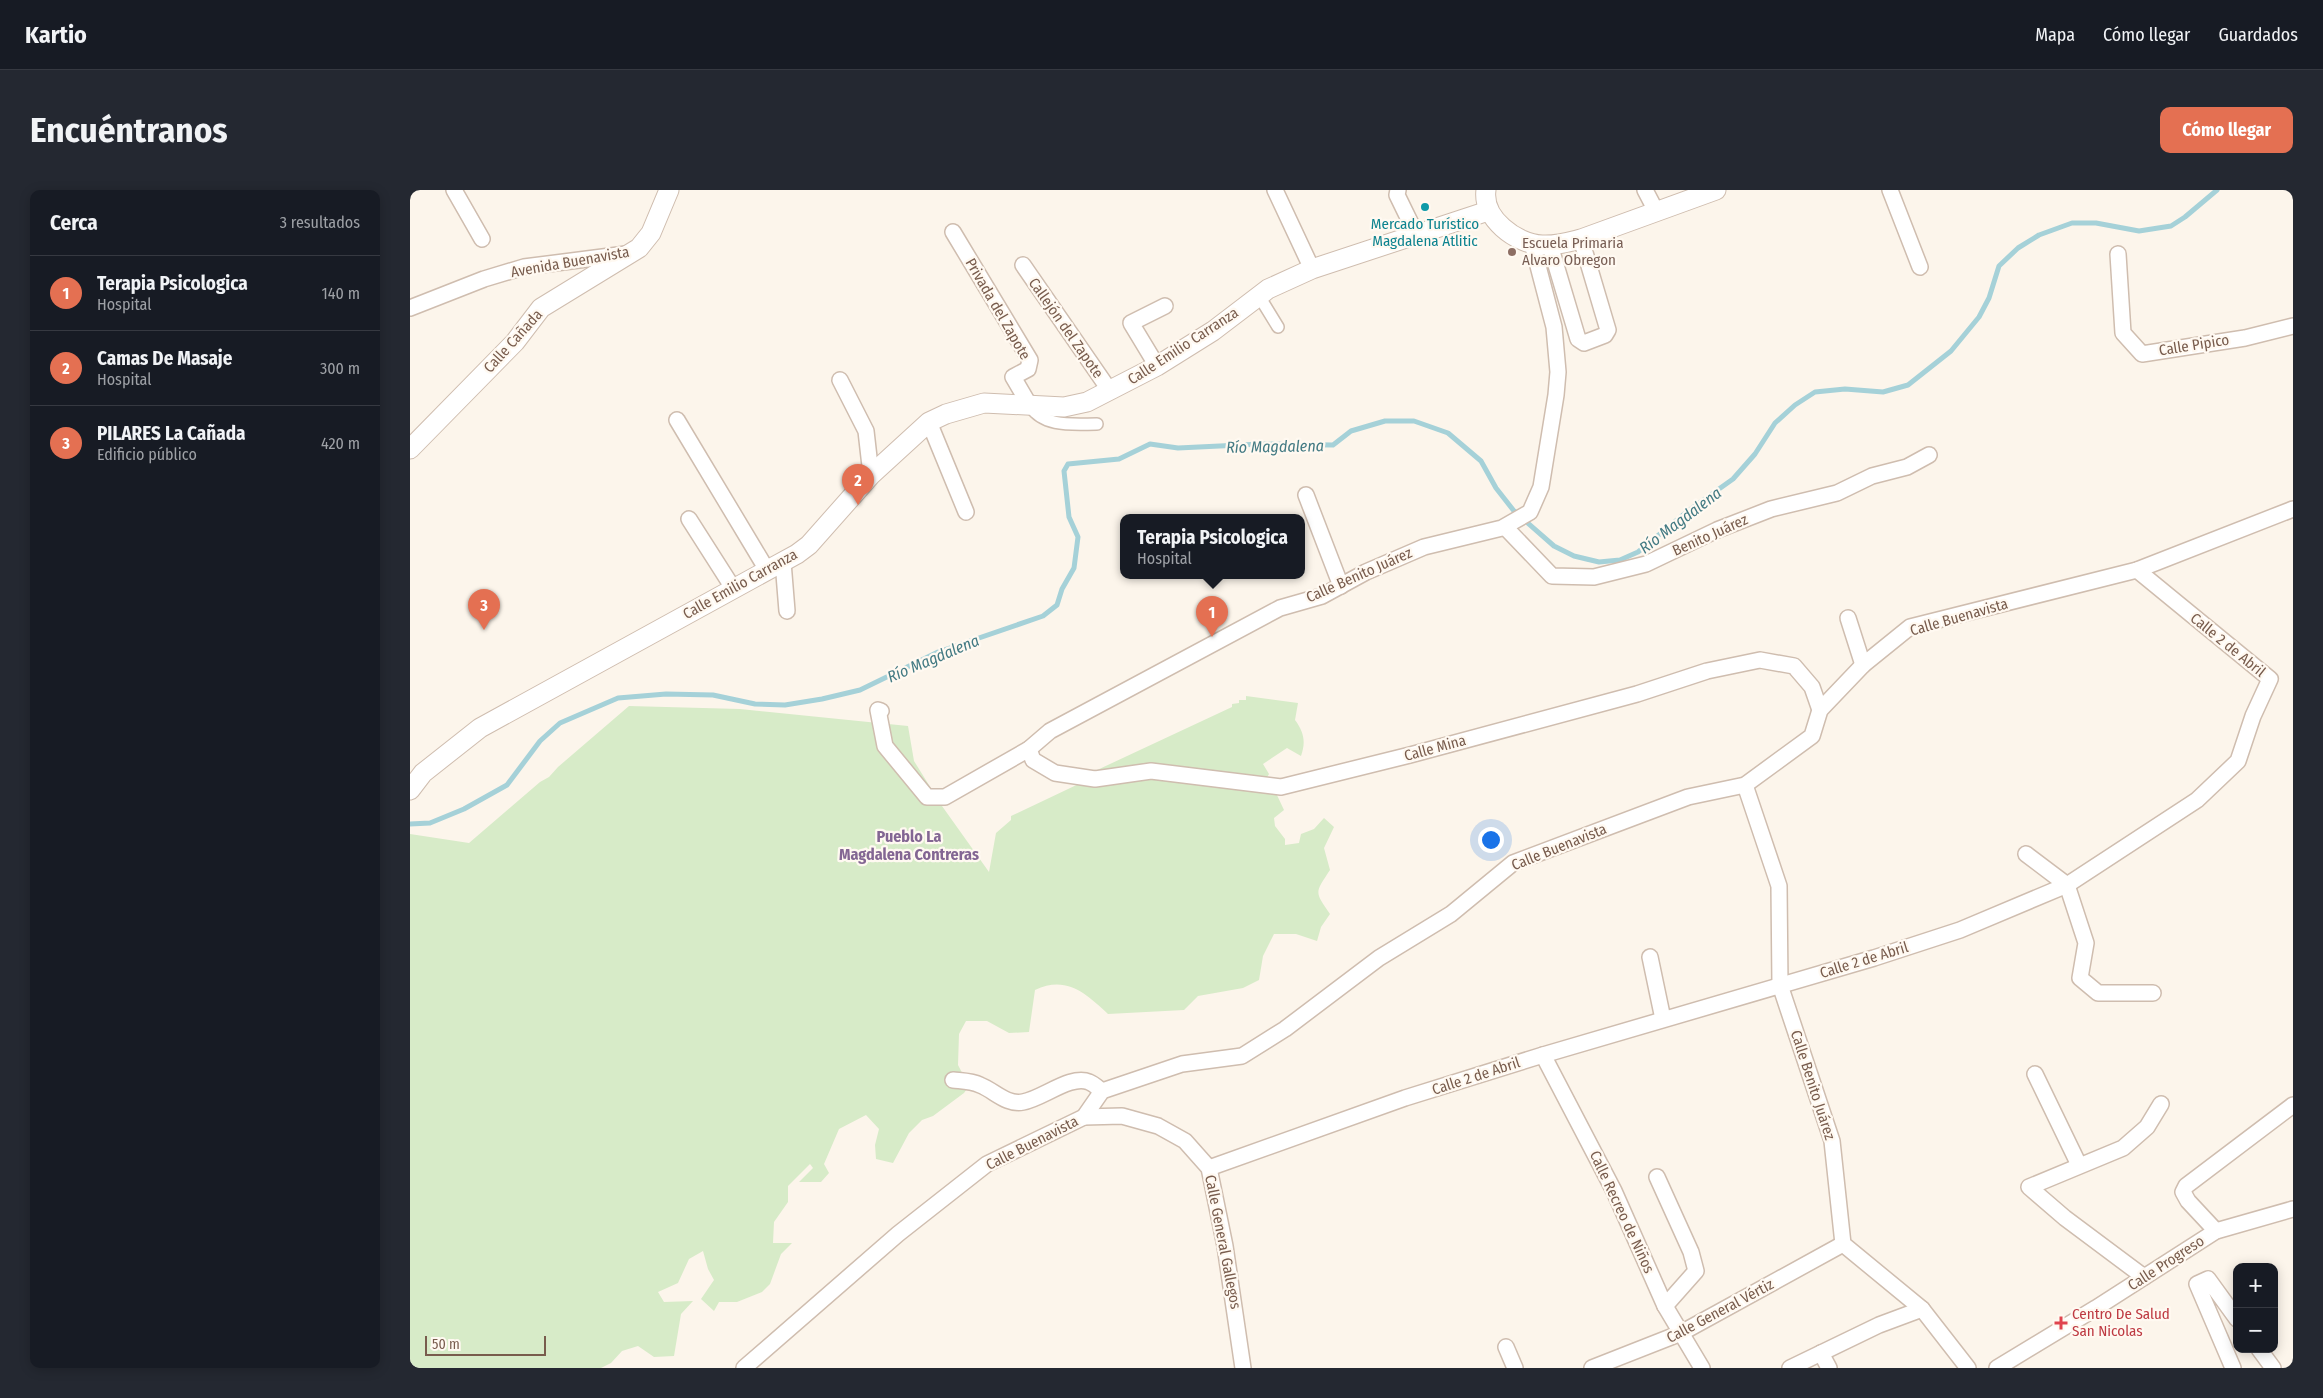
<!DOCTYPE html>
<html lang="es">
<head>
<meta charset="utf-8">
<style>
	:root { --surface:#171b24; --page:#242831; --text:#f1f3f6; --muted:#9ea1a6; --line:#363941; --accent:#e47052 }
	body { margin:0; font-family:"Fira Sans Condensed",sans-serif; background:var(--page); color:var(--text) }
	.controls { position:absolute; right:15px; bottom:15px; display:grid; overflow:hidden; border-radius:10px; box-shadow:0 2px 12px #0003 }
	.controls button { width:45px; height:45px; display:grid; place-items:center; padding:0; border:0; border-bottom:1px solid var(--line); background:var(--surface); color:var(--text); font:25px sans-serif }
	.scale { position:absolute; left:15px; bottom:12px; width:121px; box-sizing:border-box; padding-left:5px; border:2px solid #785c4d; border-top:0; font-size:14px; line-height:18px; white-space:nowrap; color:#785c4d; -webkit-text-stroke:4px #fff9f1; paint-order:stroke }
	.you { position:absolute; left:1080px; top:649px; width:18px; height:18px; margin:-12px; border:4px solid #fff; border-radius:50%; background:#1a73e8; box-shadow:0 0 0 8px #1a73e833 }
	.badge { display:grid; place-items:center; width:32px; height:32px; border-radius:50%; background:var(--accent); color:#fff; font-size:16px; font-weight:700 }
	.pin { position:absolute; translate:-50% -41px; filter:drop-shadow(0 1px 2px #0008) }
	.pin::after { content:''; position:absolute; top:26px; width:18px; height:15px; background:inherit; clip-path:polygon(0 0,100% 0,50% 100%) }
	.popup { position:absolute; left:710px; top:324px; width:185px; height:65px; box-sizing:border-box; display:grid; place-content:center; border-radius:10px; background:var(--surface); filter:drop-shadow(0 1px 4px #0005); font-size:16px; white-space:nowrap; color:var(--muted) }
	.popup b { font-size:19px; color:var(--text) }
	.popup::after { content:''; position:absolute; left:50%; top:100%; margin-left:-10px; border:10px solid transparent; border-top-color:var(--surface) }
	.list { margin:0; padding:0; list-style:none }
	h2 { display:flex; justify-content:space-between; align-items:center; height:65px; margin:0; padding:0 20px; font-size:21px }
	h2 small { font-size:16px; font-weight:400; color:var(--muted) }
	.list li { display:grid; grid-template-columns:32px 1fr auto; gap:15px; align-items:center; box-sizing:border-box; height:75px; padding:0 20px; border-top:1px solid var(--line) }
	.list b { display:block; font-size:19px; white-space:nowrap }
	.list p { margin:0; font-size:16px; white-space:nowrap; color:var(--muted) }
	.list em { font-size:16px; font-style:normal; color:var(--muted) }
	.map { position:relative; flex:none; width:1883px; height:1178px; overflow:hidden; border-radius:10px }
	header { display:flex; align-items:center; gap:30px; box-sizing:border-box; height:70px; padding:0 25px; background:var(--surface); border-bottom:1px solid var(--line) }
	header strong { font-size:24px }
	nav { display:flex; gap:28px; margin-inline-start:auto; font-size:18px }
	.intro { display:flex; align-items:center; justify-content:space-between; box-sizing:border-box; height:120px; padding:0 30px }
	h1 { margin:0; font-size:35px }
	.button { padding:12px 22px; border-radius:10px; background:var(--accent); color:#fff; font-size:18px; font-weight:700 }
	main { display:flex; gap:30px; padding:0 30px }
	aside { flex:1; background:var(--surface); border-radius:10px; box-shadow:0 2px 12px #0003 }
	.map>svg:first-child { display:block }
</style>
</head>
<body>
<header>
<strong>Kartio</strong>
<nav><a>Mapa</a><a>Cómo llegar</a><a>Guardados</a></nav>
</header>
<div class="intro"><h1>Encuéntranos</h1><a class="button">Cómo llegar</a></div>
<main>
<aside>
<h2>Cerca<small>3 resultados</small></h2>
<ul class="list">
<li><span class="badge">1</span><div><b>Terapia Psicologica</b><p>Hospital</p></div><em>140 m</em></li>
<li><span class="badge">2</span><div><b>Camas De Masaje</b><p>Hospital</p></div><em>300 m</em></li>
<li><span class="badge">3</span><div><b>PILARES La Cañada</b><p>Edificio público</p></div><em>420 m</em></li>
</ul>
</aside>
<div class="map">
<svg width="1883" height="1178" viewBox="0 0 1883 1178">
	<rect width="100%" height="100%" fill="#fcf5eb"/>
	<!-- green -->
	<path fill="#d7ebc8" d="M 836,506 L 888,513 L 885,530 C 894,542 896,552 891,566 L 877,558 L 853,574 L 859,584 L 851,598 L 866,603 L 874,620 L 864,628 L 865,636 L 875,649 L 875,655 L 889,653 L 891,644 L 904,639 L 914,628 L 924,637 L 914,658 L 920,680 C 905,703 904,701 920,724 L 911,737 L 907,751 L 886,744 L 864,744 L 853,766 L 849,790 L 833,798 L 788,806 L 774,820 L 698,824 C 676,804 657,785 625,800 L 619,842 L 599,843 L 577,831 L 556,831 L 549,844 L 548,875 L 559,896 L 554,903 L 523,926 L 512,930 L 499,943 L 483,973 L 466,969 L 465,955 L 469,939 L 456,925 L 429,939 L 414,974 L 419,983 L 411,992 L 389,992 L 403,978 L 400,974 L 378,996 L 378,1012 L 364,1032 L 363,1053 L 382,1053 L 371,1064 L 360,1094 L 352,1102 L 327,1112 L 309,1112 L 304,1121 L 291,1109 L 304,1090 L 298,1079 L 293,1061 L 279,1069 L 268,1093 L 248,1102 L 254,1112 L 283,1111 L 271,1124 L 264,1166 L 244,1167 L 228,1156 L 212,1161 L 201,1173 L 191,1178 L 0,1178 L 0,644 L 59,653 L 130,592 L 139,587 L 148,577 L 219,516 L 330,519 L 498,536 L 504,571 L 532,616 L 579,682 L 586,643 L 601,630 L 601,626 L 677,590 L 685,581 L 822,517 L 822,514 L 829,513 L 829,510 L 836,510 Z"/>
	<g fill="none" stroke-linecap="round" stroke-linejoin="round">
		<!-- stream -->
		<polyline stroke="#a5d1d8" stroke-width="5" points="0,634 20,633 54,619 97,595 130,551 150,533 208,508 256,504 303,505 345,514 375,515 412,509 450,500 528,462 633,426 647,415 652,399 664,378 668,347 659,327 654,281 658,274 709,269 740,254 768,258 851,254 923,255 941,241 975,231 1004,231 1038,243 1071,271 1086,298 1104,321 1144,356 1164,366 1189,372 1210,370 1228,362 1278,321 1323,289 1345,264 1365,233 1385,215 1405,202 1435,199 1473,202 1498,195 1541,161 1569,127 1579,108 1589,76 1608,58 1629,45 1662,33 1686,33 1729,41 1761,36 1775,27 1807,0"/>
		<!-- pedestrian casing -->
		<g stroke="#cfbdaf" stroke-width="14">
			<g id="pedestrian">
				<polyline points="849,106 868,137"/>
				<path d="M 620,216 C 634,238 664,234 687,234"/>
			</g>
		</g>
		<!-- minor casing -->
		<g stroke="#cfbdaf" stroke-width="18">
			<g id="minor">
				<polyline points="44,0 72,49"/>
				<polyline points="865,0 902,79"/>
				<polyline points="988,0 987,5 1006,44"/>
				<polyline points="1235,0 1246,21"/>
				<polyline points="1480,0 1510,77"/>
				<polyline points="543,42 620,170 618,179 603,187 620,216"/>
				<polyline points="1140,55 1168,149 1174,153 1195,145 1198,140 1171,49"/>
				<polyline points="1708,64 1713,143 1732,164 1835,148 1883,136"/>
				<polyline points="613,75 700,201"/>
				<polyline points="0,118 74,89 114,77 216,64"/>
				<polyline points="747,176 721,133 755,116"/>
				<polyline points="430,190 456,241 461,285"/>
				<polyline points="267,230 357,380"/>
				<polyline points="519,232 556,322"/>
				<polyline points="896,305 931,396"/>
				<polyline points="279,329 323,398"/>
				<polyline points="1095,337 1142,386 1184,387 1236,374 1307,340 1361,319 1427,303 1462,286 1497,277 1519,265"/>
				<polyline points="373,372 377,421"/>
				<polyline points="1438,428 1453,475"/>
				<polyline points="471,521 468,520 475,556 517,607 535,607 619,559 640,541 870,418 912,406 956,382 1014,357 1092,338 1120,322 1131,297 1146,205 1148,182 1144,137 1122,53"/>
				<polyline points="619,559 623,570 645,583 685,589 741,581 871,597 1000,565 1227,504 1297,481 1350,470 1384,476 1402,497 1410,520"/>
				<polyline points="1335,595 1369,696 1370,795 1422,951 1433,1054 1512,1119 1558,1178"/>
				<polyline points="1616,664 1657,695 1676,753 1670,788 1688,803 1743,803"/>
				<polyline points="1240,767 1253,829"/>
				<polyline points="1133,865 1204,1001 1255,1116 1292,1178"/>
				<polyline points="1625,884 1669,975"/>
				<path d="M 543,890 C 552,891 562,891 570,895 C 585,901 596,915 613,912 C 632,909 661,884 679,892 C 684,894 688,898 692,901"/>
				<polyline points="674,927 712,926 748,936 775,951 799,978 815,1056 833,1178"/>
				<polyline points="799,978 995,908 1133,865 1464,768 1550,740 1657,695 1787,610 1828,571 1843,526 1860,489 1727,380"/>
				<polyline points="1247,987 1281,1062 1286,1081 1255,1116"/>
				<polyline points="1806,1041 1778,1011 1773,1002 1776,996 1883,915"/>
				<polyline points="1734,1087 1655,1028 1619,997 1713,958 1737,937 1751,914"/>
				<polyline points="1096,1157 1105,1178"/>
				<polyline points="1849,1159 1863,1178"/>
				<polyline points="1411,1163 1419,1178"/>
				<polyline points="334,1178 488,1044 577,974 674,927 692,901 772,874 832,866 875,839 969,768 1041,724 1103,673 1278,607 1335,595 1402,546 1410,520 1453,475 1500,437 1727,380 1883,319"/>
				<polyline points="1182,1178 1271,1143 1433,1054"/>
				<polyline points="1380,1178 1469,1135 1512,1119"/>
				<polyline points="1587,1178 1686,1118 1806,1041 1883,1019"/>
				<polyline points="1823,1178 1787,1094 1798,1089 1827,1129"/>
			</g>
		</g>
		<!-- tertiary casing -->
		<g stroke="#cfbdaf" stroke-width="21">
			<g id="tertiary">
				<path d="M 1076,0 C 1072,28 1106,54 1132,55 C 1146,56 1159,52 1171,49 L 1306,0"/>
				<polyline points="0,259 105,152 131,118 229,58 241,43 259,0"/>
				<polyline points="0,600 13,583 70,538 387,364 399,355 461,285 519,232 536,224 574,213 654,217 677,212 747,176 803,141 858,99 902,79 1078,21"/>
			</g>
		</g>
		<!-- pedestrian -->
		<use href="#pedestrian" stroke="#fff" stroke-width="11"/>
		<!-- minor -->
		<use href="#minor" stroke="#fff" stroke-width="15"/>
		<!-- tertiary -->
		<use href="#tertiary" stroke="#fff" stroke-width="19"/>
	</g>
	<!-- markers -->
	<circle fill="#0f9aa8" stroke="#fff9f1" stroke-width="2" cx="1015" cy="17" r="5"/>
	<circle fill="#8d6e63" stroke="#fff9f1" stroke-width="2" cx="1102" cy="62" r="5"/>
	<path fill="#e0444e" stroke="#fff9f1" stroke-width="2" d="M1648.5 1125.5h5v5h5v5h-5v5h-5v-5h-5v-5h5z"/>
	<g text-anchor="middle" stroke-width="4.5" stroke-linejoin="round" paint-order="stroke">
		<!-- culture labels -->
		<g font-size="15" fill="#0d838f" stroke="#fff9f1">
			<text x="1015" y="39">Mercado Turístico<tspan x="1015" dy="17">Magdalena Atlitic</tspan></text>
		</g>
		<!-- education labels -->
		<g font-size="15" fill="#785e54" stroke="#fff9f1" text-anchor="start">
			<text x="1112" y="58">Escuela Primaria<tspan x="1112" dy="17">Alvaro Obregon</tspan></text>
		</g>
		<!-- street labels -->
		<g font-size="15" fill="#785c4d" stroke="#fff9f1">
			<text transform="translate(160 72) rotate(-10)" y="5">Avenida Buenavista</text>
			<text transform="translate(588 119) rotate(60)" y="5">Privada del Zapote</text>
			<text transform="translate(656 138) rotate(55)" y="5">Callejón del Zapote</text>
			<text transform="translate(103 151) rotate(-48)" y="5">Calle Cañada</text>
			<text transform="translate(1784 155) rotate(-9)" y="5">Calle Pipico</text>
			<text transform="translate(773 156) rotate(-33)" y="5">Calle Emilio Carranza</text>
			<text transform="translate(1300 345) rotate(-24)" y="5">Benito Juárez</text>
			<text transform="translate(949 385) rotate(-24)" y="5">Calle Benito Juárez</text>
			<text transform="translate(330 394) rotate(-29)" y="5">Calle Emilio Carranza</text>
			<text transform="translate(1549 427) rotate(-16)" y="5">Calle Buenavista</text>
			<text transform="translate(1818 455) rotate(39)" y="5">Calle 2 de Abril</text>
			<text transform="translate(1025 558) rotate(-15)" y="5">Calle Mina</text>
			<text transform="translate(1149 657) rotate(-22)" y="5">Calle Buenavista</text>
			<text transform="translate(1454 770) rotate(-17)" y="5">Calle 2 de Abril</text>
			<text transform="translate(1066 886) rotate(-18)" y="5">Calle 2 de Abril</text>
			<text transform="translate(1403 895) rotate(72)" y="5">Calle Benito Juárez</text>
			<text transform="translate(622 953) rotate(-27)" y="5">Calle Buenavista</text>
			<text transform="translate(1212 1022) rotate(65)" y="5">Calle Recreo de Niños</text>
			<text transform="translate(813 1052) rotate(79)" y="5">Calle General Gallegos</text>
			<text transform="translate(1756 1073) rotate(-33)" y="5">Calle Progreso</text>
			<text transform="translate(1310 1121) rotate(-28)" y="5">Calle General Vértiz</text>
		</g>
		<!-- health labels -->
		<g font-size="15" fill="#be3a42" stroke="#fff9f1" text-anchor="start">
			<text x="1662" y="1129">Centro De Salud<tspan x="1662" dy="17">San Nicolas</tspan></text>
		</g>
		<!-- water labels -->
		<g font-size="16" font-style="italic" fill="#437a83" stroke="#fff9f1">
			<text transform="translate(865 256) rotate(-1)" y="6">Río Magdalena</text>
			<text transform="translate(1270 330) rotate(-37)" y="6">Río Magdalena</text>
			<text transform="translate(523 468) rotate(-23)" y="6">Río Magdalena</text>
		</g>
		<!-- neighbourhood labels -->
		<g font-size="16" font-weight="bold" fill="#836693" stroke="#fff9f1">
			<text x="499" y="652">Pueblo La<tspan x="499" dy="18">Magdalena Contreras</tspan></text>
		</g>
	</g>
</svg>
<div class="controls">
<button>+</button>
<button>−</button>
</div>
<div class="scale">50 m</div>
<div class="you"></div>
<div class="pin badge" style="left:802px;top:447px">1</div>
<div class="popup"><b>Terapia Psicologica</b>Hospital</div>
<div class="pin badge" style="left:448px;top:315px">2</div>
<div class="pin badge" style="left:74px;top:440px">3</div>
</div>
</main>
</body>
</html>
